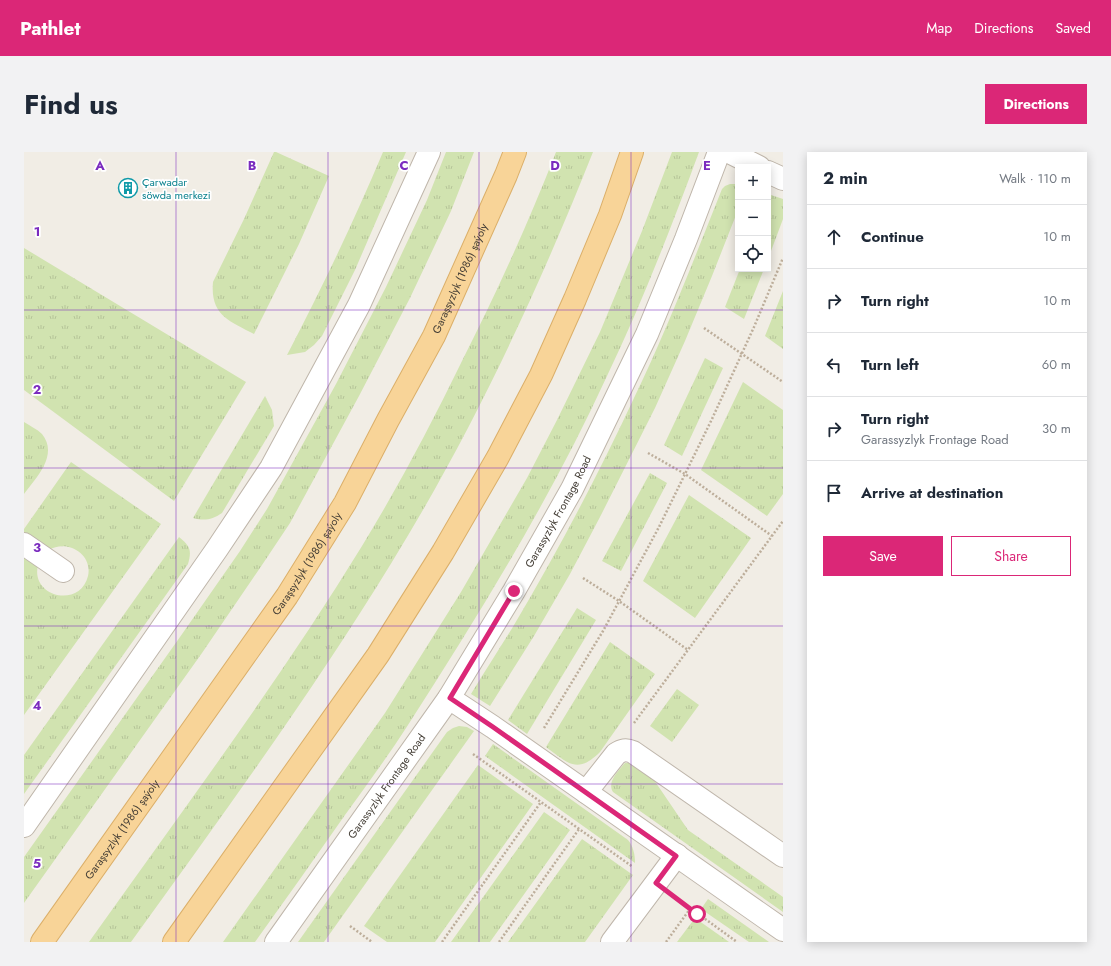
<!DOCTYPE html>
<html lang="en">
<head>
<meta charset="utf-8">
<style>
	:root { --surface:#fff; --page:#f2f2f3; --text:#1f2937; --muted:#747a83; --line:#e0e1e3; --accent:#db2777 }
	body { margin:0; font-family:Jost,sans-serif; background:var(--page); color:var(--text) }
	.controls { position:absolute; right:12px; top:12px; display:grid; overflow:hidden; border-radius:0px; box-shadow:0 2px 10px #0003 }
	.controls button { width:36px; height:36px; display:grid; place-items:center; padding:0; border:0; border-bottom:1px solid var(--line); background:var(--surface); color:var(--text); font:20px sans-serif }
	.stop { position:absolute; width:12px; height:12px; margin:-9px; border:3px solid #db2777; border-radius:50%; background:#fff }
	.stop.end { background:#db2777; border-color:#fff; box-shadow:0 1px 4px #0008 }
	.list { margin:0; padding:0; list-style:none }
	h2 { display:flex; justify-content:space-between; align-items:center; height:52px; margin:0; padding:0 16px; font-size:17px }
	h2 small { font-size:13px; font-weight:400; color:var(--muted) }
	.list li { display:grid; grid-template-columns:26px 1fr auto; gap:12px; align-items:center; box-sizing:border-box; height:64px; padding:0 16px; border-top:1px solid var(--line) }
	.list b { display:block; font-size:15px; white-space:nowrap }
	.list p { margin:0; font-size:13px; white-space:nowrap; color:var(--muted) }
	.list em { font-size:13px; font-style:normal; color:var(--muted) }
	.actions { display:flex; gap:8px; padding:12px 16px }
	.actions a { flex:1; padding:9px 0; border:1px solid var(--accent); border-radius:0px; text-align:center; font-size:14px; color:var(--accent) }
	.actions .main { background:var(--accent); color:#fff }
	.icon { flex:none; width:22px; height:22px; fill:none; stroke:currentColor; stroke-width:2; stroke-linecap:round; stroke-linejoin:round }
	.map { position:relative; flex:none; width:759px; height:790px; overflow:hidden; border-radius:0px }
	header { display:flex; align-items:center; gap:24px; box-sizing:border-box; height:56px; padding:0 20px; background:var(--accent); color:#fff }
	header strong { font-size:19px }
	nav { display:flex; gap:22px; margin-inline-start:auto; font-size:14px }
	.intro { display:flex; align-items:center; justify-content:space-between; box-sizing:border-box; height:96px; padding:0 24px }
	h1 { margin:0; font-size:28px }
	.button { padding:10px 18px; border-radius:0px; background:var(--accent); color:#fff; font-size:14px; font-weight:700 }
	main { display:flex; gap:24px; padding:0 24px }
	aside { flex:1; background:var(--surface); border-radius:0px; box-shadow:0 2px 10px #0003 }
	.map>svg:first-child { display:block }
</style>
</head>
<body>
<header>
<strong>Pathlet</strong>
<nav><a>Map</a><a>Directions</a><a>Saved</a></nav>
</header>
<div class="intro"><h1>Find us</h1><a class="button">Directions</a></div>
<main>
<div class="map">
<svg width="759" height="790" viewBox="0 0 759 790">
	<defs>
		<pattern id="grass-tufts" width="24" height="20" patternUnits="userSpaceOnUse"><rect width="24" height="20" fill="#d1e3b0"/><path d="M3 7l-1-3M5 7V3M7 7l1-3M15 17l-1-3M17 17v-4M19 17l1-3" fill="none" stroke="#b5c498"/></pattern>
	</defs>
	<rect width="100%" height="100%" fill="#f1ede5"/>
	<!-- grass -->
	<g fill="url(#grass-tufts)">
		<path d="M 250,0 L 252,0 L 305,24 L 275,92 L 230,182 C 205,169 186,163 189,130 L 220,67 Z"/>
		<path d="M 359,0 L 382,0 L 331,118 L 298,184 L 290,193 L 281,200 L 263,203 C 298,136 330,69 359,0 Z"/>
		<polygon points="422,0 450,0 427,59 386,146 335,244 266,371 238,413 178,501 0,751 0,705 156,485 216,399 243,357 312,232 362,135 403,48"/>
		<path d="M 532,0 L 569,0 C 513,141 448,280 368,410 C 288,541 197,665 107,790 L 65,790 C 158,659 254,531 338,394 C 374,335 407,273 437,211 C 472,142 504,72 532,0 Z"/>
		<path d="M 648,0 L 675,0 C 647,76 618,151 583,224 C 527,346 456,461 384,573 C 364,604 342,634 321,663 C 291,706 261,748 231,790 L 199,790 L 361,561 L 437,440 L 503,326 L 533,268 L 576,180 L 618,79 Z"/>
		<path d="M 706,32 L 714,32 L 714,58 L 688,124 L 661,189 L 631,256 L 576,365 L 546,422 L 510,484 L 466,554 L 447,542 C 461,519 476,496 490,473 C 534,399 574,323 610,246 C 643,178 670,107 698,37 L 701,34 Z"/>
		<polygon points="744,42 759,47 759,67 744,107"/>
		<polygon points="0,96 222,230 150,349 0,238"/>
		<polygon points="716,117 740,117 720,167 701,155"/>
		<polygon points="759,139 759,197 741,184"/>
		<polygon points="681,206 699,216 658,304 640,293"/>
		<polygon points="719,230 759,258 759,342 743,364 677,318"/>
		<path d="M 241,244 L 248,258 L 250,274 L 198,361 C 188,368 180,369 169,366 Z"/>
		<path d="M 0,270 C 6,274 13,277 18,282 C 35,303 12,326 0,342 Z"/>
		<path d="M 47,310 L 137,372 L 0,563 L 0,403 L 14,413 C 6,445 56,457 64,424 C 69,402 43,387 25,398 L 0,380 L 0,377 Z"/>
		<polygon points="626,321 643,331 597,419 578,409"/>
		<polygon points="665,343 727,386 671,466 619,429"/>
		<path d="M 155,385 C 166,394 168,398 164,412 L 0,642 L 0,603 Z"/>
		<polygon points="553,456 572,468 503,582 484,568"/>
		<path d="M 586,490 L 631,522 L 576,600 C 553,623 544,611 522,595 Z"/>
		<polygon points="653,537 675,553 648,590 626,574"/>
		<polygon points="435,574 443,575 450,579 300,790 274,790 423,580 429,576"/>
		<path d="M 469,592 L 604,688 C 609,694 611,702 611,711 L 461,604 Z"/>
		<path d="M 601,611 L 606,611 L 628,625 L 664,678 L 759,745 L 759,760 L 589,640 C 583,630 593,621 599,613 Z"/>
		<polygon points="454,613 509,652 411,790 363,790 340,774"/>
		<polygon points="520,660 546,678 466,790 427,790"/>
		<polygon points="558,687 609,723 561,790 484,790"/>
		<polygon points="684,747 745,790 725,790 677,757"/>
		<polygon points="671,766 705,790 653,790"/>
	</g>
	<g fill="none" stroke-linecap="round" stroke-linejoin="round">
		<!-- minor casing -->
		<g stroke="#bfb6ab" stroke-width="24">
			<g id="minor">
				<polyline points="705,0 735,15"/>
				<polyline points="744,20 759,27"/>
				<polyline points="0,392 39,419"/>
				<polyline points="425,546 469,575 759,778"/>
				<path d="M 562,640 L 592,602 C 598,598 602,597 609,600 L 759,704"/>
				<polyline points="0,674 193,397 247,316 335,153 405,0"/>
				<path id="s1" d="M 252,790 L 425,546 L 490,439 L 548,337 L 623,182 L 662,87 L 695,0"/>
				<polyline points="588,790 653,703"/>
			</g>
		</g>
		<!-- major casing -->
		<g stroke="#dbaf69" stroke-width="24">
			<g id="major">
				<path id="s2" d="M 18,790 L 263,444 L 321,351 L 364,268 L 410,184 L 482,23 L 491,0"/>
				<polyline points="150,790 354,503 419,400 474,305 517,223 551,147 586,63 608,0"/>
			</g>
		</g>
		<!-- path -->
		<g stroke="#bdae9b" stroke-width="2.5" stroke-dasharray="2 2" stroke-linecap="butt">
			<polyline points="680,176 759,230"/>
			<polyline points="624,301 661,322 748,384"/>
			<polyline points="559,426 595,449 664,498"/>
			<polyline points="610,571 759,369"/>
			<polyline points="520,576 579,479 635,375 688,267 730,175 759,106"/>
			<polyline points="449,602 609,715"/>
			<polyline points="655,748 713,790"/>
			<polyline points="326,774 348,790"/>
			<polyline points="418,790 517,650"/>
			<polyline points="475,790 555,677"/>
			<polyline points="642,790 666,757"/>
		</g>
		<!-- minor -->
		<use href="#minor" stroke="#fff" stroke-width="22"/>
		<!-- major -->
		<use href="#major" stroke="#f8d498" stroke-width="22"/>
	</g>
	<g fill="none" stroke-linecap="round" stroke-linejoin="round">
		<!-- route -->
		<polyline stroke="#db2777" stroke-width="5" points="490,439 426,546 469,575 652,704 632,731 673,762"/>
	</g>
	<!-- grid -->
	<path fill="none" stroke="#7b2cbf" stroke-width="1" stroke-opacity="0.55" d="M 152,0 L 152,790M 304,0 L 304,790M 455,0 L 455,790M 607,0 L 607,790M 0,158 L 759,158M 0,316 L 759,316M 0,474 L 759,474M 0,632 L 759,632"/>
	<!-- icons -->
	<defs>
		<g id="building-ring" transform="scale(1)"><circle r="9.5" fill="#fff" stroke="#0f9aa8" stroke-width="1.5"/><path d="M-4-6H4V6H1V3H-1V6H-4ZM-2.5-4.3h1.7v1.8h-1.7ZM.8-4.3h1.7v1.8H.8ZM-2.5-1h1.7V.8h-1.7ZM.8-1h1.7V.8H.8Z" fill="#0f9aa8"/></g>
	</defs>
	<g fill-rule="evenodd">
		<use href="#building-ring" x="104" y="36"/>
	</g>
	<g text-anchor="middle" stroke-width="3.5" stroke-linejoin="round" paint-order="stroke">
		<!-- culture labels -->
		<g font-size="11" fill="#0d838f" stroke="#fff" text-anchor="start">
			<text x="118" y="34">Çarwadar<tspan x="118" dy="13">söwda merkezi</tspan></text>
		</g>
		<!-- street labels -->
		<g font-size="11" fill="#433d35" stroke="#fff">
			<text dy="4" stroke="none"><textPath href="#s2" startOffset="786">Garaşsyzlyk (1986) şaýoly</textPath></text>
			<text dy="4" stroke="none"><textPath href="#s1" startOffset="515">Garassyzlyk Frontage Road</textPath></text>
			<text dy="4" stroke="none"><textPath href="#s2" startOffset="462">Garaşsyzlyk (1986) şaýoly</textPath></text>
			<text dy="4" stroke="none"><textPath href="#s1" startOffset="191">Garassyzlyk Frontage Road</textPath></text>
			<text dy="4" stroke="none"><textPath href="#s2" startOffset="138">Garaşsyzlyk (1986) şaýoly</textPath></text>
		</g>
	</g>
	<g font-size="13" text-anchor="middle" font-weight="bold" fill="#7b2cbf" stroke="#fff" stroke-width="3.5" stroke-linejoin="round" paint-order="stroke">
		<text x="76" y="18">A</text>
		<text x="228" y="18">B</text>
		<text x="380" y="18">C</text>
		<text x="531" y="18">D</text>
		<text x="683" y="18">E</text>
		<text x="13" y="84">1</text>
		<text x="13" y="242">2</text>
		<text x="13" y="400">3</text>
		<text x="13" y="558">4</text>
		<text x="13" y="716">5</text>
	</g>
</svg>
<div class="controls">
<button>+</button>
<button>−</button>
<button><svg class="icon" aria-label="locate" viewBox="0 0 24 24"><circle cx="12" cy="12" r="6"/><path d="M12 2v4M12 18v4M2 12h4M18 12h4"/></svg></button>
</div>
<div class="stop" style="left:673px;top:762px"></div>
<div class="stop end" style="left:490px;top:439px"></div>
</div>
<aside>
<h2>2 min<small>Walk · 110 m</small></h2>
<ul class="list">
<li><svg class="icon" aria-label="ahead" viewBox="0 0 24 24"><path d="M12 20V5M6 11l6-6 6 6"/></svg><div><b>Continue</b></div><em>10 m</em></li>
<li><svg class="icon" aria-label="right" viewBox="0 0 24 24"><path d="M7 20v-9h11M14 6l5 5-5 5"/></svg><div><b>Turn right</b></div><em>10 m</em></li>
<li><svg class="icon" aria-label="left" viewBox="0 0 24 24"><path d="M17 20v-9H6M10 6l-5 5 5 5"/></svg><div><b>Turn left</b></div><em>60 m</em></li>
<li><svg class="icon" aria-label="right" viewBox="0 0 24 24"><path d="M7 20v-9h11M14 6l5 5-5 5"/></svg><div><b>Turn right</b><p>Garassyzlyk Frontage Road</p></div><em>30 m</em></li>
<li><svg class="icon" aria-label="arrive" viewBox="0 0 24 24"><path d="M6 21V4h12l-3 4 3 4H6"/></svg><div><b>Arrive at destination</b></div></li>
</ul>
<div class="actions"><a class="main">Save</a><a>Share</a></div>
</aside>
</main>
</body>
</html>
